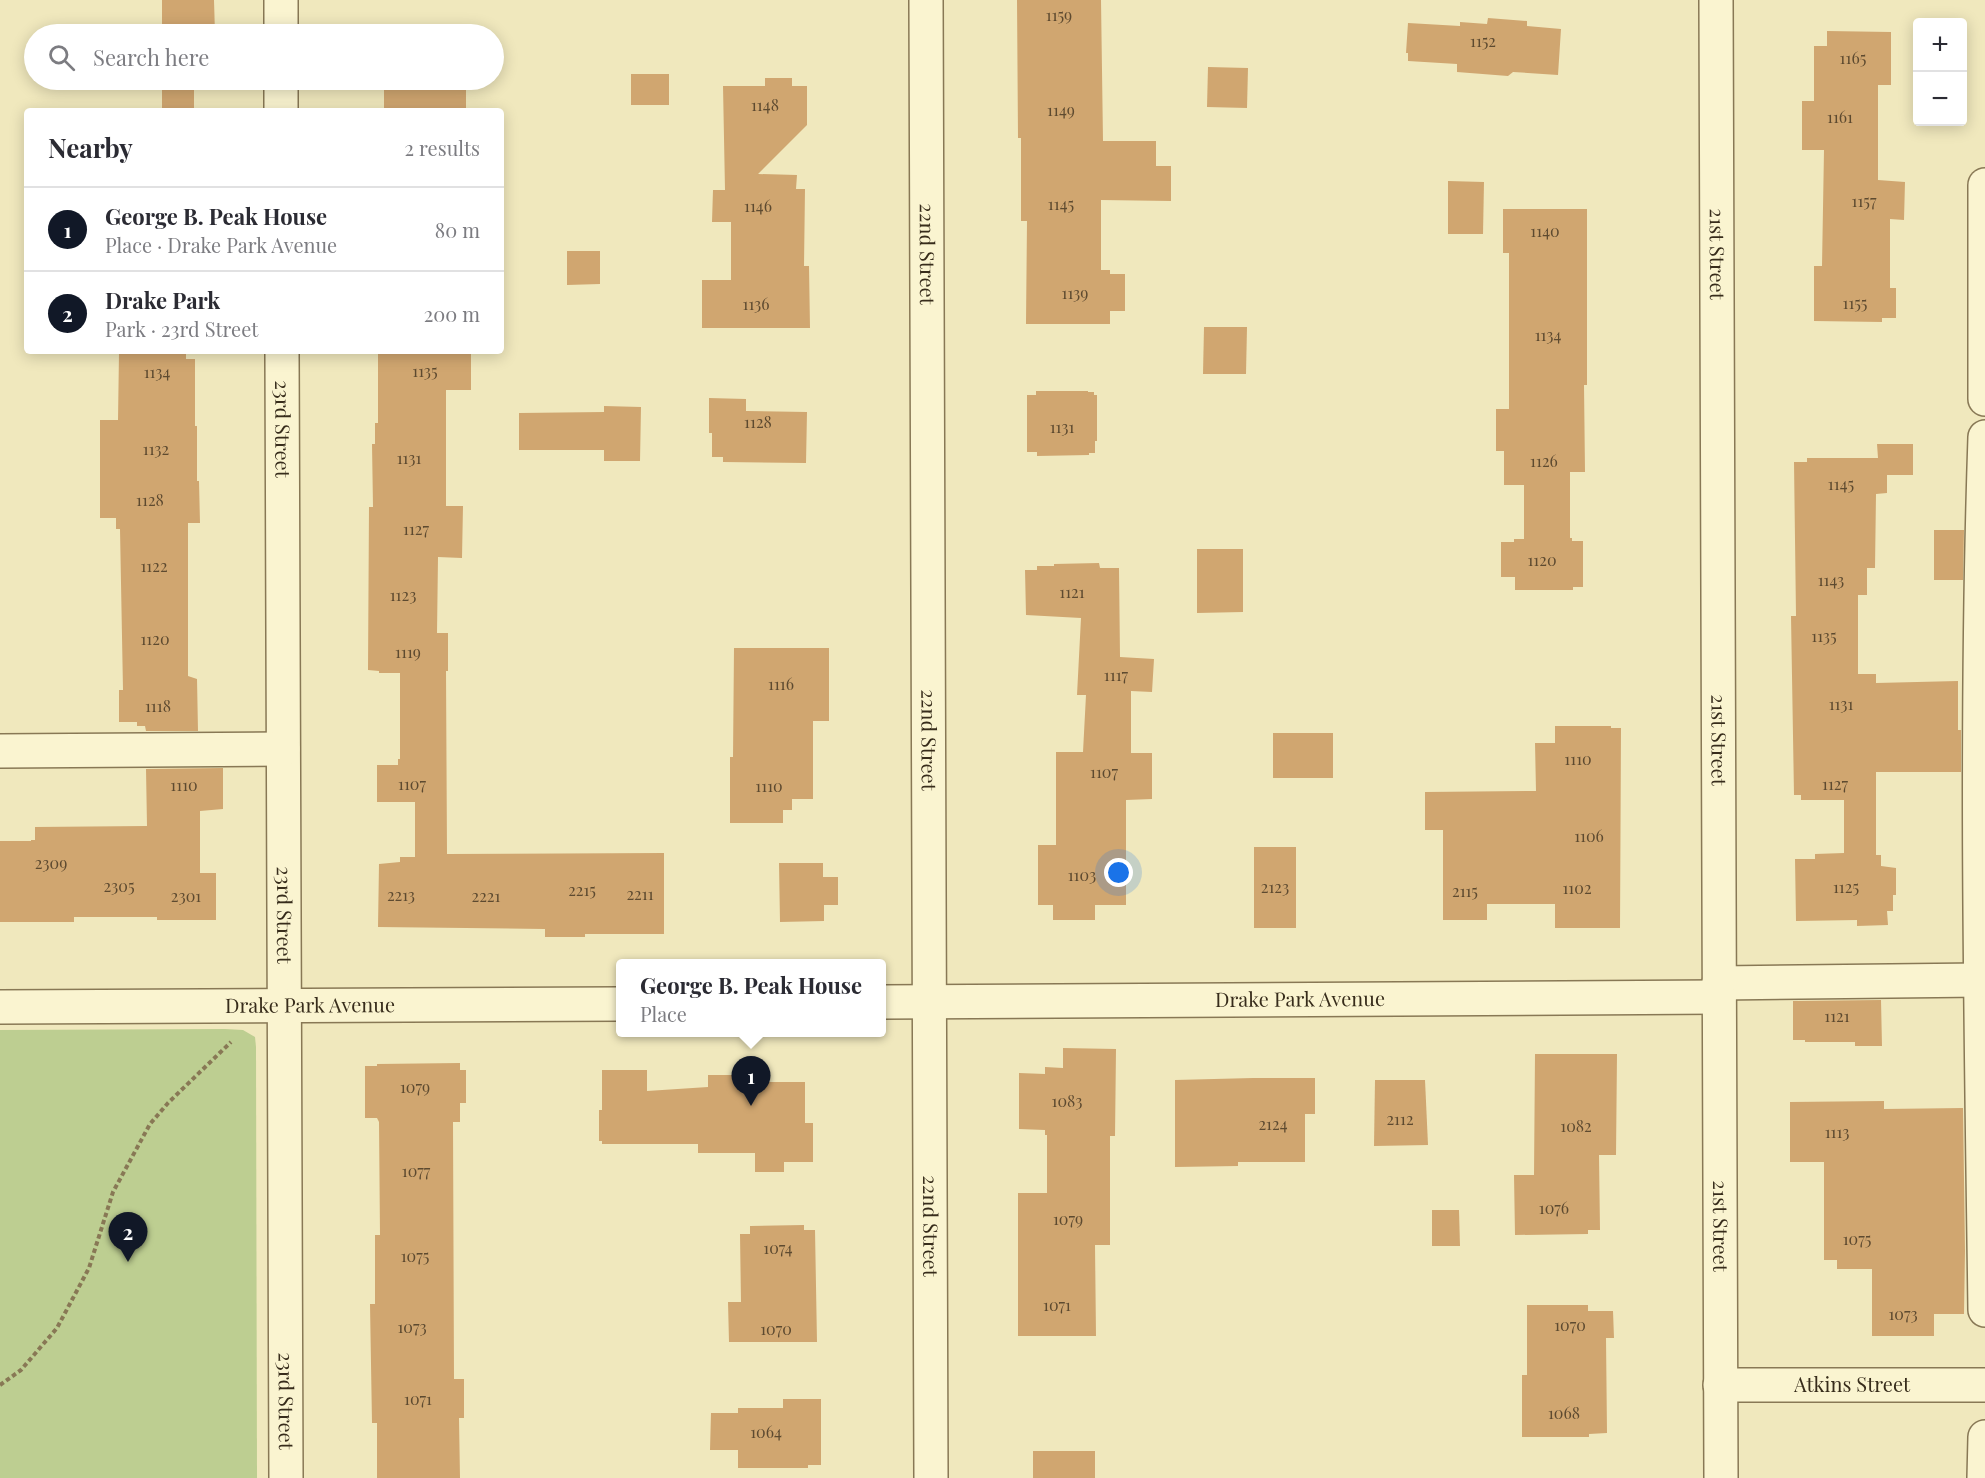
<!DOCTYPE html>
<html lang="en">
<head>
<meta charset="utf-8">
<style>
	:root { --surface:#fff; --page:#f2f2f3; --text:#2b2b33; --muted:#7c7c81; --line:#e1e1e2; --accent:#111827 }
	body { margin:0; font-family:"Playfair Display",serif; background:var(--page); color:var(--text) }
	.controls { position:absolute; right:18px; top:18px; display:grid; overflow:hidden; border-radius:6px; box-shadow:0 3px 15px #0003 }
	.controls button { width:54px; height:54px; display:grid; place-items:center; padding:0; border:0; border-bottom:2px solid var(--line); background:var(--surface); color:var(--text); font:30px sans-serif }
	.you { position:absolute; left:1119px; top:873px; width:21px; height:21px; margin:-15px; border:4px solid #fff; border-radius:50%; background:#1a73e8; box-shadow:0 0 0 9px #1a73e833 }
	.badge { display:grid; place-items:center; width:39px; height:39px; border-radius:50%; background:var(--accent); color:#fff; font-size:20px; font-weight:700 }
	.pin { position:absolute; translate:-50% -50px; filter:drop-shadow(0 2px 3px #0008) }
	.pin::after { content:''; position:absolute; top:32px; width:21px; height:18px; background:inherit; clip-path:polygon(0 0,100% 0,50% 100%) }
	.popup { position:absolute; left:616px; top:959px; width:270px; height:78px; box-sizing:border-box; display:grid; place-content:center; border-radius:6px; background:var(--surface); filter:drop-shadow(0 2px 4px #0005); font-size:20px; white-space:nowrap; color:var(--muted) }
	.popup b { font-size:22px; color:var(--text) }
	.popup::after { content:''; position:absolute; left:50%; top:100%; margin-left:-12px; border:12px solid transparent; border-top-color:var(--surface) }
	.list { margin:0; padding:0; list-style:none }
	h2 { display:flex; justify-content:space-between; align-items:center; height:78px; margin:0; padding:0 24px; font-size:26px }
	h2 small { font-size:20px; font-weight:400; color:var(--muted) }
	.list li { display:grid; grid-template-columns:39px 1fr auto; gap:18px; align-items:center; box-sizing:border-box; height:84px; padding:0 24px; border-top:2px solid var(--line) }
	.list b { display:block; font-size:22px; white-space:nowrap }
	.list p { margin:0; font-size:20px; white-space:nowrap; color:var(--muted) }
	.list em { font-size:20px; font-style:normal; color:var(--muted) }
	.icon { flex:none; width:33px; height:33px; fill:none; stroke:currentColor; stroke-width:2; stroke-linecap:round; stroke-linejoin:round }
	.map { position:relative; flex:none; width:1985px; height:1478px; overflow:hidden }
	.search { position:absolute; background:var(--surface); box-shadow:0 3px 15px #0003; left:24px; top:24px; width:480px; height:66px; display:flex; align-items:center; gap:15px; box-sizing:border-box; padding:0 21px; border-radius:33px; color:var(--muted); font-size:22px }
	.panel { position:absolute; background:var(--surface); box-shadow:0 3px 15px #0003; left:24px; top:108px; width:480px; height:246px; border-radius:6px }
	.map>svg:first-child { display:block }
</style>
</head>
<body>
<div class="map">
<svg width="1985" height="1478" viewBox="0 0 1985 1478">
	<rect width="100%" height="100%" fill="#f0e8bd"/>
	<!-- green -->
	<polygon fill="#bdce91" points="225,1029 243,1030 255,1037 256,1047 257,1478 0,1478 0,1030"/>
	<!-- building -->
	<g fill="#d0a670">
		<polygon points="162,0 214,0 215,34 162,34"/>
		<polygon points="1017,0 1101,0 1103,141 1156,141 1156,166 1171,166 1171,201 1101,200 1101,270 1110,270 1110,274 1125,274 1125,311 1110,311 1110,324 1026,324 1027,221 1021,221 1021,138 1018,138"/>
		<polygon points="1488,18 1527,21 1527,26 1561,29 1558,75 1513,72 1508,76 1457,72 1457,64 1408,61 1408,53 1406,53 1408,23 1460,26 1460,22 1487,24"/>
		<polygon points="1827,31 1891,32 1891,85 1878,85 1878,180 1905,182 1904,220 1890,219 1890,288 1896,288 1896,318 1882,318 1882,322 1814,321 1814,266 1822,266 1824,150 1802,150 1802,101 1814,101 1814,46 1827,46"/>
		<polygon points="1208,67 1248,68 1247,108 1207,107"/>
		<rect x="631" y="74" width="38" height="31"/>
		<polygon points="765,78 792,78 792,86 807,86 807,125 758,174 797,175 796,189 805,189 804,266 809,266 810,328 702,328 702,280 731,280 731,222 712,222 713,190 725,190 723,86 765,86"/>
		<polygon points="162,80 215,80 215,82 194,82 194,111 162,111"/>
		<polygon points="394,80 466,80 466,111 384,111 384,82 394,82"/>
		<polygon points="1448,181 1484,182 1483,234 1448,234"/>
		<polygon points="1503,209 1587,209 1587,385 1584,385 1585,472 1570,472 1570,538 1572,538 1572,541 1583,541 1583,587 1573,587 1573,590 1515,590 1515,577 1501,577 1501,542 1514,542 1514,539 1524,539 1524,485 1504,485 1504,451 1496,451 1496,409 1509,409 1509,253 1503,253"/>
		<polygon points="567,251 600,251 600,284 567,285"/>
		<polygon points="1204,327 1247,327 1246,374 1203,374"/>
		<polygon points="378,351 471,351 471,390 446,390 446,506 463,506 462,558 438,557 437,633 448,633 448,671 446,671 447,854 664,853 664,934 585,934 585,937 545,937 545,929 378,927 379,864 400,862 400,857 415,857 415,802 377,802 377,765 398,765 398,759 400,759 400,673 379,673 379,671 368,670 369,507 373,507 372,444 375,444 375,423 378,423"/>
		<polygon points="119,353 186,353 186,359 195,359 195,426 197,426 197,481 199,481 200,523 188,523 188,676 197,679 198,731 146,731 145,726 137,726 137,722 119,722 119,690 123,690 120,529 116,529 116,518 100,518 100,420 118,420"/>
		<polygon points="1036,391 1088,391 1088,392 1094,392 1094,395 1097,395 1097,441 1095,441 1095,453 1089,453 1089,455 1037,456 1037,452 1027,452 1027,395 1036,395"/>
		<polygon points="709,398 746,399 746,411 807,412 806,463 723,462 723,457 712,457 712,433 709,433"/>
		<polygon points="604,406 641,407 640,461 604,461 604,450 519,450 519,413 604,412"/>
		<polygon points="1877,444 1913,444 1913,475 1887,475 1887,493 1876,494 1875,568 1867,568 1867,595 1858,595 1858,674 1876,674 1876,683 1958,681 1958,730 1961,730 1961,772 1876,772 1876,855 1881,855 1881,866 1896,868 1896,895 1893,895 1893,911 1887,911 1888,925 1857,926 1857,920 1796,921 1795,859 1815,859 1815,854 1844,853 1844,800 1801,800 1801,795 1794,795 1791,616 1796,616 1794,462 1807,462 1807,458 1878,458"/>
		<polygon points="1934,530 1964,530 1963,580 1934,580"/>
		<polygon points="1197,549 1243,549 1243,612 1197,613"/>
		<polygon points="1099,563 1100,568 1119,568 1120,657 1154,659 1152,692 1131,691 1131,753 1152,753 1152,799 1126,800 1126,905 1095,905 1095,920 1053,920 1053,905 1038,905 1038,845 1056,845 1056,752 1083,752 1086,695 1077,695 1081,618 1026,615 1025,570 1037,570 1037,566 1054,566 1054,564"/>
		<polygon points="734,648 829,648 829,721 813,721 813,799 792,799 792,810 783,810 783,823 730,823 730,757 733,757"/>
		<polygon points="1555,726 1611,726 1611,728 1621,728 1620,928 1555,928 1555,904 1487,904 1487,920 1443,920 1443,830 1425,830 1425,792 1536,791 1535,743 1555,743"/>
		<rect x="1273" y="733" width="60" height="45"/>
		<polygon points="223,768 223,809 200,811 200,873 216,873 216,920 157,920 157,917 74,917 74,922 0,922 0,841 31,841 31,840 35,840 35,827 147,826 146,769"/>
		<rect x="1254" y="847" width="42" height="81"/>
		<polygon points="779,863 823,863 823,877 838,877 838,905 824,905 824,921 780,922"/>
		<polygon points="1881,1000 1882,1046 1855,1046 1855,1042 1805,1042 1805,1040 1793,1040 1793,1001"/>
		<polygon points="1063,1048 1116,1049 1115,1136 1110,1136 1110,1245 1095,1245 1096,1336 1018,1336 1018,1193 1047,1193 1047,1135 1045,1135 1045,1130 1019,1129 1019,1073 1045,1074 1045,1067 1063,1068"/>
		<polygon points="1535,1054 1617,1054 1616,1155 1599,1155 1600,1230 1588,1230 1588,1234 1515,1235 1514,1175 1534,1175"/>
		<polygon points="460,1063 460,1070 466,1070 466,1103 460,1103 460,1122 453,1122 454,1379 464,1379 464,1418 459,1418 460,1478 377,1478 377,1423 372,1423 370,1304 375,1304 375,1235 380,1235 379,1122 377,1118 365,1118 365,1066 377,1066 377,1064"/>
		<polygon points="602,1070 647,1070 647,1091 708,1087 708,1075 766,1075 766,1082 805,1082 805,1123 813,1123 813,1162 784,1162 784,1172 755,1172 755,1153 698,1153 698,1144 602,1144 602,1141 599,1141 599,1110 602,1110"/>
		<polygon points="1253,1078 1315,1078 1315,1114 1305,1114 1305,1162 1238,1162 1238,1166 1175,1167 1175,1080"/>
		<polygon points="1375,1080 1425,1080 1428,1145 1374,1146"/>
		<polygon points="1884,1101 1884,1109 1963,1108 1965,1251 1964,1314 1934,1314 1934,1336 1872,1336 1872,1269 1837,1269 1837,1260 1824,1260 1824,1162 1790,1162 1790,1102"/>
		<polygon points="1432,1210 1459,1210 1460,1246 1432,1246"/>
		<polygon points="804,1225 804,1230 815,1230 817,1342 729,1342 728,1302 741,1302 740,1234 750,1234 750,1226"/>
		<polygon points="1527,1305 1588,1305 1588,1311 1613,1311 1614,1338 1606,1338 1607,1433 1589,1434 1589,1437 1522,1437 1522,1375 1527,1375"/>
		<polygon points="783,1399 821,1399 821,1465 808,1465 808,1468 738,1468 738,1450 710,1450 711,1413 738,1413 738,1408 783,1408"/>
		<rect x="1033" y="1451" width="62" height="27"/>
	</g>
	<g fill="none" stroke-linecap="round" stroke-linejoin="round">
		<!-- minor casing -->
		<g stroke="#887855" stroke-width="36">
			<g id="minor">
				<polyline points="281,0 281,34"/>
				<path id="s1" d="M 926,0 L 931,1478"/>
				<path id="s2" d="M 1716,0 L 1721,1478"/>
				<polyline points="281,80 281,111"/>
				<polyline points="1985,185 1985,399"/>
				<path id="s3" d="M 282,351 L 286,1478"/>
				<path d="M 1985,437 C 1975,728 1981,1019 1985,1310"/>
				<polyline points="0,751 283,749"/>
				<polyline points="1719,983 1981,980"/>
				<path id="s4" d="M 882,1002 L 1719,997"/>
				<path id="s5" d="M 0,1007 L 620,1004"/>
				<path id="s6" d="M 1720,1385 L 1985,1385"/>
				<polyline points="1984,1478 1985,1437"/>
			</g>
		</g>
		<!-- path -->
		<polyline stroke="#887855" stroke-width="4" stroke-dasharray="4.5 3" stroke-linecap="butt" points="0,1385 21,1370 57,1328 89,1268 113,1192 150,1124 168,1103 231,1042"/>
		<!-- minor -->
		<use href="#minor" stroke="#faf4d0" stroke-width="33"/>
	</g>
	<g text-anchor="middle" stroke-width="5" stroke-linejoin="round" paint-order="stroke">
		<!-- number labels -->
		<g font-size="16" fill="#5d4a30">
			<text x="1059" y="21">1159</text>
			<text x="1483" y="47">1152</text>
			<text x="1853" y="64">1165</text>
			<text x="765" y="111">1148</text>
			<text x="1061" y="116">1149</text>
			<text x="1840" y="123">1161</text>
			<text x="1864" y="207">1157</text>
			<text x="1061" y="210">1145</text>
			<text x="758" y="212">1146</text>
			<text x="1545" y="237">1140</text>
			<text x="1075" y="299">1139</text>
			<text x="1855" y="309">1155</text>
			<text x="756" y="310">1136</text>
			<text x="1548" y="341">1134</text>
			<text x="425" y="377">1135</text>
			<text x="157" y="378">1134</text>
			<text x="758" y="428">1128</text>
			<text x="1062" y="433">1131</text>
			<text x="156" y="455">1132</text>
			<text x="409" y="464">1131</text>
			<text x="1544" y="467">1126</text>
			<text x="1841" y="490">1145</text>
			<text x="150" y="506">1128</text>
			<text x="416" y="535">1127</text>
			<text x="1542" y="566">1120</text>
			<text x="154" y="572">1122</text>
			<text x="1831" y="586">1143</text>
			<text x="1072" y="598">1121</text>
			<text x="403" y="601">1123</text>
			<text x="1824" y="642">1135</text>
			<text x="155" y="645">1120</text>
			<text x="408" y="658">1119</text>
			<text x="1116" y="681">1117</text>
			<text x="781" y="690">1116</text>
			<text x="1841" y="710">1131</text>
			<text x="158" y="712">1118</text>
			<text x="1578" y="765">1110</text>
			<text x="1104" y="778">1107</text>
			<text x="412" y="790">1107</text>
			<text x="1835" y="790">1127</text>
			<text x="184" y="791">1110</text>
			<text x="769" y="792">1110</text>
			<text x="1589" y="842">1106</text>
			<text x="51" y="869">2309</text>
			<text x="1082" y="881">1103</text>
			<text x="119" y="892">2305</text>
			<text x="1275" y="893">2123</text>
			<text x="1846" y="893">1125</text>
			<text x="1577" y="894">1102</text>
			<text x="582" y="896">2215</text>
			<text x="1465" y="897">2115</text>
			<text x="640" y="900">2211</text>
			<text x="401" y="901">2213</text>
			<text x="186" y="902">2301</text>
			<text x="486" y="902">2221</text>
			<text x="1837" y="1022">1121</text>
			<text x="415" y="1093">1079</text>
			<text x="1067" y="1107">1083</text>
			<text x="1400" y="1125">2112</text>
			<text x="1273" y="1130">2124</text>
			<text x="1576" y="1132">1082</text>
			<text x="1837" y="1138">1113</text>
			<text x="416" y="1177">1077</text>
			<text x="1554" y="1214">1076</text>
			<text x="1068" y="1225">1079</text>
			<text x="1857" y="1245">1075</text>
			<text x="778" y="1254">1074</text>
			<text x="415" y="1262">1075</text>
			<text x="1057" y="1311">1071</text>
			<text x="1903" y="1320">1073</text>
			<text x="1570" y="1331">1070</text>
			<text x="412" y="1333">1073</text>
			<text x="776" y="1335">1070</text>
			<text x="418" y="1405">1071</text>
			<text x="1564" y="1419">1068</text>
			<text x="766" y="1438">1064</text>
		</g>
		<!-- street labels -->
		<g font-size="20" fill="#372c1b" stroke="#f7f1cd">
			<text dy="7" stroke="none"><textPath href="#s1" startOffset="254">22nd Street</textPath></text>
			<text dy="7" stroke="none"><textPath href="#s2" startOffset="254">21st Street</textPath></text>
			<text dy="7" stroke="none"><textPath href="#s3" startOffset="78">23rd Street</textPath></text>
			<text dy="7" stroke="none"><textPath href="#s1" startOffset="740">22nd Street</textPath></text>
			<text dy="7" stroke="none"><textPath href="#s2" startOffset="740">21st Street</textPath></text>
			<text dy="7" stroke="none"><textPath href="#s3" startOffset="564">23rd Street</textPath></text>
			<text dy="7" stroke="none"><textPath href="#s4" startOffset="418">Drake Park Avenue</textPath></text>
			<text dy="7" stroke="none"><textPath href="#s5" startOffset="310">Drake Park Avenue</textPath></text>
			<text dy="7" stroke="none"><textPath href="#s1" startOffset="1226">22nd Street</textPath></text>
			<text dy="7" stroke="none"><textPath href="#s2" startOffset="1226">21st Street</textPath></text>
			<text dy="7" stroke="none"><textPath href="#s6" startOffset="132">Atkins Street</textPath></text>
			<text dy="7" stroke="none"><textPath href="#s3" startOffset="1050">23rd Street</textPath></text>
		</g>
	</g>
</svg>
<div class="controls">
<button>+</button>
<button>−</button>
</div>
<div class="you"></div>
<div class="pin badge" style="left:751px;top:1106px">1</div>
<div class="popup"><b>George B. Peak House</b>Place</div>
<div class="pin badge" style="left:128px;top:1262px">2</div>
<div class="search"><svg class="icon" aria-label="search" viewBox="0 0 24 24"><circle cx="10" cy="10" r="6"/><path d="M15 15l6 6"/></svg>Search here</div>
<section class="panel">
<h2>Nearby<small>2 results</small></h2>
<ul class="list">
<li><span class="badge">1</span><div><b>George B. Peak House</b><p>Place · Drake Park Avenue</p></div><em>80 m</em></li>
<li><span class="badge">2</span><div><b>Drake Park</b><p>Park · 23rd Street</p></div><em>200 m</em></li>
</ul>
</section>
</div>
</body>
</html>
